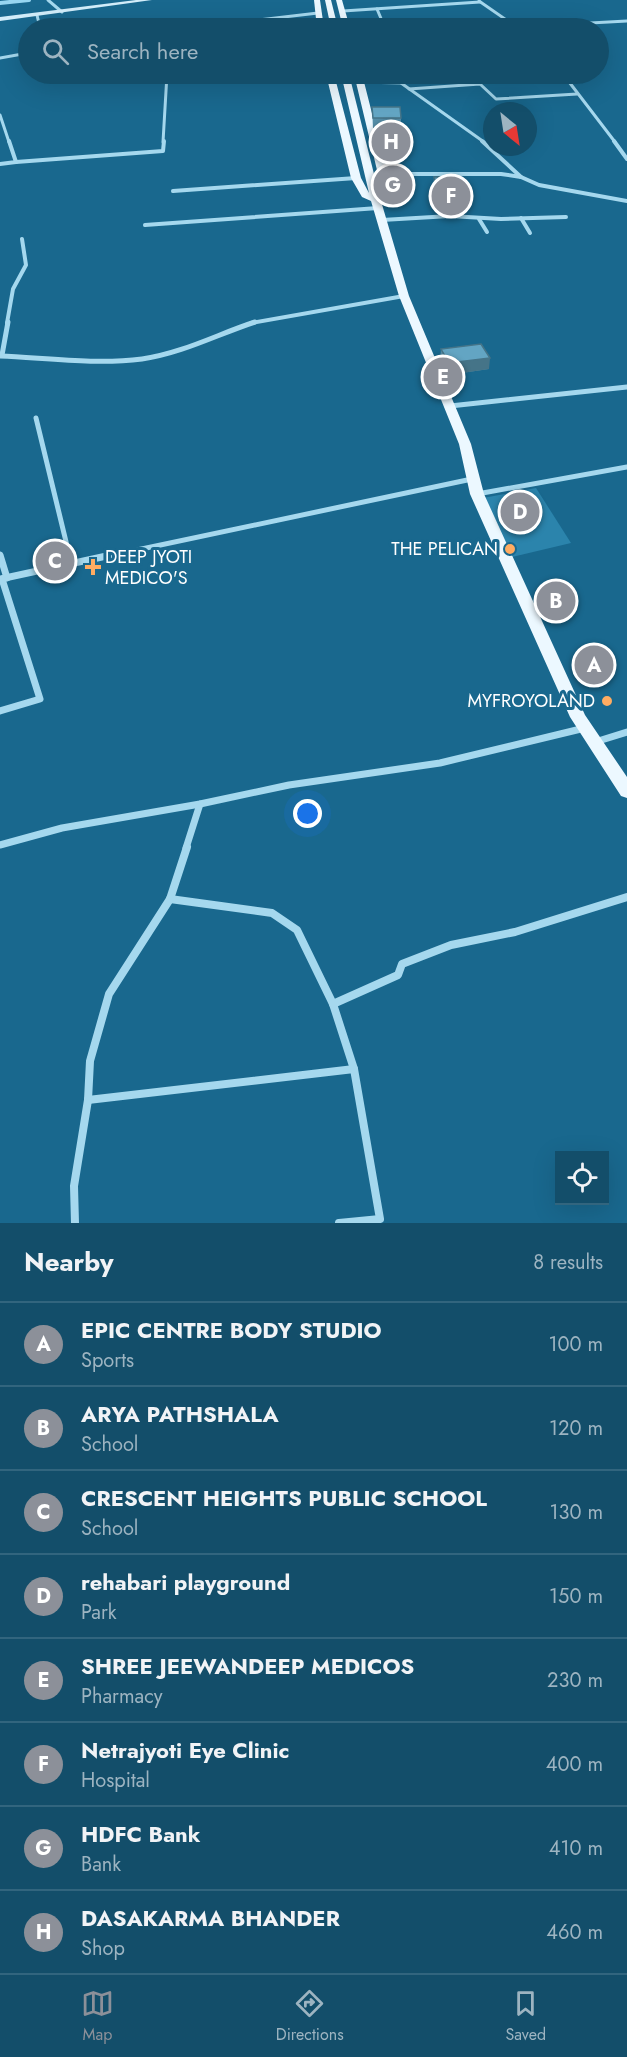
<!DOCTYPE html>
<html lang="en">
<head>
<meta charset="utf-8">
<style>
	:root { --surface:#134e6a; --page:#1c5570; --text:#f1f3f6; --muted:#9db4c1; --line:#32657e; --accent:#8c9099 }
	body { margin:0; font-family:Jost,sans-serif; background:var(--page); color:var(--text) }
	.controls { position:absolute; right:18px; bottom:18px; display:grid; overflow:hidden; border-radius:0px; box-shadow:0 6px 24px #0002 }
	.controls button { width:54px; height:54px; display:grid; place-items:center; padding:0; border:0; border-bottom:2px solid var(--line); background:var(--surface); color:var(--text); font:30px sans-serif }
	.compass { position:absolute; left:483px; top:102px; width:54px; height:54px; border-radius:50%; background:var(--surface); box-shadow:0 6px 24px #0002; rotate:150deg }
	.you { position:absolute; left:308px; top:814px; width:21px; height:21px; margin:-15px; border:4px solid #fff; border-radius:50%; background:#1a73e8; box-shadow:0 0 0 9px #1a73e833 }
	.badge { display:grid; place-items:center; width:39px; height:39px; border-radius:50%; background:var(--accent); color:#fff; font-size:20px; font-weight:700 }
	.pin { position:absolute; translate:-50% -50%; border:3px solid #fff; box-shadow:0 2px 6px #0006 }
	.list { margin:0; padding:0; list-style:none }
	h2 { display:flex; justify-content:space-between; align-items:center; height:78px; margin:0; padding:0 24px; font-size:26px }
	h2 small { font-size:20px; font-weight:400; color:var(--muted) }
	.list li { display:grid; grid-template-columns:39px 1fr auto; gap:18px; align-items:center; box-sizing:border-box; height:84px; padding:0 24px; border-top:2px solid var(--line) }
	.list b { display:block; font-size:22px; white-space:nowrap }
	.list p { margin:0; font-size:20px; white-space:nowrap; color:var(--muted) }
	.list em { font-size:20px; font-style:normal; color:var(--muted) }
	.icon { flex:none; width:33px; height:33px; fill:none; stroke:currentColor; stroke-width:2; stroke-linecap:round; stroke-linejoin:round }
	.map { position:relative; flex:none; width:627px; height:1223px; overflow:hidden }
	.search { position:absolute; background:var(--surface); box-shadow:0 6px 24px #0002; left:18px; right:18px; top:18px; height:66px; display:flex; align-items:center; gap:15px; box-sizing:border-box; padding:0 21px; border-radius:33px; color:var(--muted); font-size:22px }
	.sheet { height:750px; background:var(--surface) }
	nav { display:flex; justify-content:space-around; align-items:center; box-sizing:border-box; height:84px; border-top:2px solid var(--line); background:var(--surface); font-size:16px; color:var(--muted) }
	nav a { display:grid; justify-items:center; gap:3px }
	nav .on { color:var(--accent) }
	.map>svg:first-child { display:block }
</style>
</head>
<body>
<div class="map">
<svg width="627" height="1223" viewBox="0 0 627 1223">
	<rect width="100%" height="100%" fill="#19688e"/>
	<!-- green -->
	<polygon fill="#2b84ac" points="536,488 571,543 512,557 483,498"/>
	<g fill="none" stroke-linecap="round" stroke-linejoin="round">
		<!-- stream -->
		<polyline stroke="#97d6f1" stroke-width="4" points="0,3 29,0"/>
		<!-- street-far4 -->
		<g stroke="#a5d8ee" stroke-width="3">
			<polyline points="48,0 62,12"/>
			<polyline points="479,1 518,28"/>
			<polyline points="377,9 385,28"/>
			<polyline points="343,11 480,2"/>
			<polyline points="37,15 40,28"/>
			<polyline points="516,27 627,21"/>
			<polyline points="189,28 318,13"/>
			<polyline points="0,58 28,53"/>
			<polyline points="563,74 615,142"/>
			<polyline points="360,82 401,83 399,74"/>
			<polyline points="401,83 484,142"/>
			<polyline points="409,89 480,84 496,99 577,94"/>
			<polyline points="0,115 9,142"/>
			<polyline points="163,142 167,74"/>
		</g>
		<!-- street-far3 -->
		<g stroke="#a5d8ee" stroke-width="4">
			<polyline points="482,141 521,177"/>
			<polyline points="614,141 627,159"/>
			<polyline points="16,162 163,151 164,141"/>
			<polyline points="0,164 16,162 9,141"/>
			<polyline points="382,174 501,174 521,177 539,185 627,201"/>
			<polyline points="173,191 356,178"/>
			<polyline points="521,218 530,233"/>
			<polyline points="479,219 487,232"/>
			<polyline points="382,220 450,216 501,219 566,217"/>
			<polyline points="145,225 378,208"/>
			<polyline points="7,323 13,289 26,265 22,239"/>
			<polyline points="251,323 404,296"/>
		</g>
		<!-- street-far2 -->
		<g stroke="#a5d8ee" stroke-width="5">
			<polyline points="2,355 8,322"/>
			<path d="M 0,356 C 46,358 96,365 142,359 C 183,353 218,334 255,322"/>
			<polyline points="450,406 627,387"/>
			<polyline points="36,418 69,554"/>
			<polyline points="477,494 627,467"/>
			<polyline points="118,554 472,479"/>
		</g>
		<!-- street-far1 -->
		<g stroke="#a5d8ee" stroke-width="7">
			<polyline points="68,552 71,564"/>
			<polyline points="0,555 7,578"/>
			<polyline points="0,579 125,552"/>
			<polyline points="0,711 40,699 2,579"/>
			<polyline points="595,742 627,732"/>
			<polyline points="0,845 62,828 200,804 289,785 440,763 585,728"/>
			<polyline points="186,848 200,804"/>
		</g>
		<!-- street -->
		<g stroke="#a5d8ee" stroke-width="8">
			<polyline points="170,899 272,913 297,930 333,1004 354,1069 380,1219 339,1223"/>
			<polyline points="333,1004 398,975 402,964 451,945 515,932 627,897"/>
			<polyline points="88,1100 354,1069"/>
			<polyline points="75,1223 74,1186 88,1100 90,1061 109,994 170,899 187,847"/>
		</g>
		<!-- secondary -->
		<polygon fill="#d2edfa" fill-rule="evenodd" points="136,0 152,0 0,21 0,17"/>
		<!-- primary -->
		<g fill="#ecf8ff" fill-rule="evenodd">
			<polygon points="314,0 320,0 324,28 317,28"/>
			<polygon points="325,0 331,0 338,28 331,28"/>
			<polygon points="336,0 342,0 350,28 343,28"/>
			<polygon points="326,74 334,74 361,178 369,193 341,74 349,74 379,194 382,191 354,74 362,74 392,192 381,201 409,296 471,444 484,494 585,715 627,777 627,798 621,796 570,717 470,494 459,444 399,296 371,201 362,197 351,178"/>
		</g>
	</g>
	<!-- wall -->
	<g fill="#558ea8">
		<polygon points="372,107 401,118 401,128 373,128"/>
		<polygon points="434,177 467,202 466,213 441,213 433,188"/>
		<polygon points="441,349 489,369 448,375 440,361"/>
	</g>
	<!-- shaded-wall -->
	<polygon fill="#457488" points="490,358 489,369 448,375 449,363"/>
	<!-- building -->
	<g fill="#63a5c3" stroke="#457488" stroke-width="1.5">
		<polygon points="372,107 400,107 401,118 373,118"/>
		<polygon points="434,177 459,177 467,202 442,203"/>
		<polygon points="481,344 490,358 449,363 441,349"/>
	</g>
	<!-- markers -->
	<g fill="#ffac62" stroke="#19688e" stroke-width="2">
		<circle cx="510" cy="549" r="6"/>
		<path d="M90 558h6v6h6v6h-6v6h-6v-6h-6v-6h6z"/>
		<circle cx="607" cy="701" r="6"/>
	</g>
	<g text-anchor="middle" stroke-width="6" stroke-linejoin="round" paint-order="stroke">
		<!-- poi labels -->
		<g font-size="18" fill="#fff" stroke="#19688e" text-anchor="end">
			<text x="498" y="555">THE PELICAN</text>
			<text x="105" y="563" text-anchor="start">DEEP JYOTI<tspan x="105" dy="21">MEDICO'S</tspan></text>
			<text x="595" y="707">MYFROYOLAND</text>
		</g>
	</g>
</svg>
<div class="controls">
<button><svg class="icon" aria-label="locate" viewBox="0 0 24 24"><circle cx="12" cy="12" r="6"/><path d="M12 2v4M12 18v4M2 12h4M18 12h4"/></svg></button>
</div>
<svg class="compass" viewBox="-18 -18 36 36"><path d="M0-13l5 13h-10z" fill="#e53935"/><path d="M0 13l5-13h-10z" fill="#9db4c1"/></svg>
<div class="you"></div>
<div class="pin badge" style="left:594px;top:665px">A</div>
<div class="pin badge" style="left:556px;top:601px">B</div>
<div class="pin badge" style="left:55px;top:561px">C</div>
<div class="pin badge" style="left:520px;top:512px">D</div>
<div class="pin badge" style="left:443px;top:377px">E</div>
<div class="pin badge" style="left:451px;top:196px">F</div>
<div class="pin badge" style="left:393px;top:185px">G</div>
<div class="pin badge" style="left:391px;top:142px">H</div>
<div class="search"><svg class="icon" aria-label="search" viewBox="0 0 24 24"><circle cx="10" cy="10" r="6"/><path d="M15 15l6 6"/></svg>Search here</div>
</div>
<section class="sheet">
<h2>Nearby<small>8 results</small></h2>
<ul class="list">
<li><span class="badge">A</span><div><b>EPIC CENTRE BODY STUDIO</b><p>Sports</p></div><em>100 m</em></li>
<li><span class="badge">B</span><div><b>ARYA PATHSHALA</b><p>School</p></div><em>120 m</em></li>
<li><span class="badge">C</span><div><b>CRESCENT HEIGHTS PUBLIC SCHOOL</b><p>School</p></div><em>130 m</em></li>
<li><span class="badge">D</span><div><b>rehabari playground</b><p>Park</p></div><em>150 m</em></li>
<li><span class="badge">E</span><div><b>SHREE JEEWANDEEP MEDICOS</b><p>Pharmacy</p></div><em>230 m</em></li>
<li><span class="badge">F</span><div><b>Netrajyoti Eye Clinic</b><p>Hospital</p></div><em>400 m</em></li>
<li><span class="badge">G</span><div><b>HDFC Bank</b><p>Bank</p></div><em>410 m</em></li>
<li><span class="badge">H</span><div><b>DASAKARMA BHANDER</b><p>Shop</p></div><em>460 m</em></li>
</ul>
</section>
<nav>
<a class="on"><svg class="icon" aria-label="map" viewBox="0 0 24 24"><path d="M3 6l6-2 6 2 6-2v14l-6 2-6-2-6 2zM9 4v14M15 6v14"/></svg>Map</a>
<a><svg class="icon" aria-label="directions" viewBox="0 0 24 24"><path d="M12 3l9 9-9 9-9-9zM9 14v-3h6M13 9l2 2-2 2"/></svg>Directions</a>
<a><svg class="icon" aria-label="saved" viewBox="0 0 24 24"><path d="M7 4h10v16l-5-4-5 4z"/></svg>Saved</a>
</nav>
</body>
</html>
